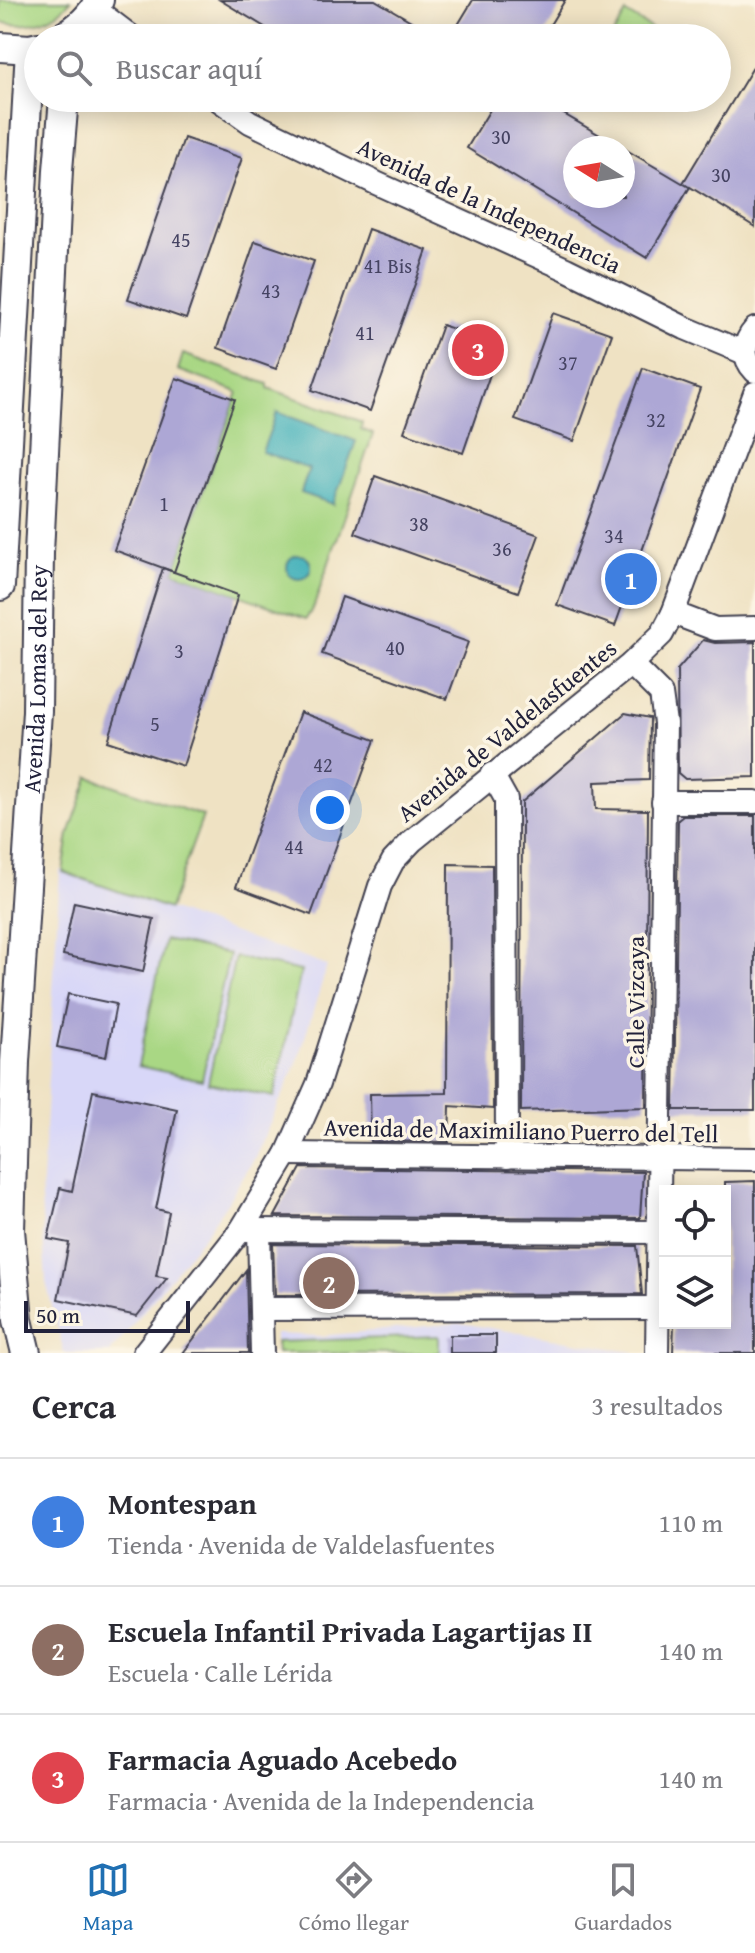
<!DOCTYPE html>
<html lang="es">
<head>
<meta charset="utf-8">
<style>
	:root { --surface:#fff; --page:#f7f7f7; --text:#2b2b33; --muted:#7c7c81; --line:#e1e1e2; --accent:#1f6fb2 }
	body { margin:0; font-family:"Gentium Book Plus",serif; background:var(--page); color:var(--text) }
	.controls { position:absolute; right:24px; bottom:24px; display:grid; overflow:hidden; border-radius:0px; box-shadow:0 4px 20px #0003 }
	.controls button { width:72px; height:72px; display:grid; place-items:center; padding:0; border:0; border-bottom:2px solid var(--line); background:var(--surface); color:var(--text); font:40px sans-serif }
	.compass { position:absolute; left:563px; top:136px; width:72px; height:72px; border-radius:50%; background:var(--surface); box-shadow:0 4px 20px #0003; rotate:281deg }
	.scale { position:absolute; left:24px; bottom:20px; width:166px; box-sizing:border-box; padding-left:8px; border:4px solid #22223b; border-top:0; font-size:22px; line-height:28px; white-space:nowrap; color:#22223b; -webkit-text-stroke:6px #fcf5e5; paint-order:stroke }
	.you { position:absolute; left:330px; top:810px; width:28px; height:28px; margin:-20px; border:6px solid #fff; border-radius:50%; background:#1a73e8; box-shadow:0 0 0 12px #1a73e833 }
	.badge { display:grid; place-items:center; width:52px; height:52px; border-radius:50%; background:var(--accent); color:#fff; font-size:26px; font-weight:700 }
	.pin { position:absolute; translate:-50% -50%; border:4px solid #fff; box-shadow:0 2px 8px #0006 }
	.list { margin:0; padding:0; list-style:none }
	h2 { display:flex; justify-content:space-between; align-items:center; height:104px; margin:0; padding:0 32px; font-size:34px }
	h2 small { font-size:26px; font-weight:400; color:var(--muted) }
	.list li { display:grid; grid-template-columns:52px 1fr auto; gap:24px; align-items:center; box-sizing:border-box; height:128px; padding:0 32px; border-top:2px solid var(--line) }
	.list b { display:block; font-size:30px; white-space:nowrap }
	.list p { margin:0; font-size:26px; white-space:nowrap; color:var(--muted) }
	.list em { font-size:26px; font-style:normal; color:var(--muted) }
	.icon { flex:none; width:44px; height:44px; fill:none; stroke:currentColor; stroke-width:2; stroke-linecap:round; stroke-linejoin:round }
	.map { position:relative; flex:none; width:755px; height:1353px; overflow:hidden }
	.search { position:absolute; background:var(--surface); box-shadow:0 4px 20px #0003; left:24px; right:24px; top:24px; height:88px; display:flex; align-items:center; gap:20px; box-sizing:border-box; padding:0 28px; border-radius:44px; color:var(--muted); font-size:30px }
	.sheet { height:488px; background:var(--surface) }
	nav { display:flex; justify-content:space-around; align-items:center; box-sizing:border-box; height:112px; border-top:2px solid var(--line); background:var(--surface); font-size:22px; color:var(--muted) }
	nav a { display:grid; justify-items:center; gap:4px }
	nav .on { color:var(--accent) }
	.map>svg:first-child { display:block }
</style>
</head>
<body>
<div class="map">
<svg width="755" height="1353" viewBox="0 0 755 1353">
	<rect width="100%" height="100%" fill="#fcf5e5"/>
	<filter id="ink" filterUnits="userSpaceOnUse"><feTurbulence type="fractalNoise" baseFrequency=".0125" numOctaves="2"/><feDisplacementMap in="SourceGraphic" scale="16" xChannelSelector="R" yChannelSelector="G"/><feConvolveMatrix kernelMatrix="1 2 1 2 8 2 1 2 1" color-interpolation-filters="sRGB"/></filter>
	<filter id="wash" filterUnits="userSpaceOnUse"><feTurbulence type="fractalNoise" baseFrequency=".006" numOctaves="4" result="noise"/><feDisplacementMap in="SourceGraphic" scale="32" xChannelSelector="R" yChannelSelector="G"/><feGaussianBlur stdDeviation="1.8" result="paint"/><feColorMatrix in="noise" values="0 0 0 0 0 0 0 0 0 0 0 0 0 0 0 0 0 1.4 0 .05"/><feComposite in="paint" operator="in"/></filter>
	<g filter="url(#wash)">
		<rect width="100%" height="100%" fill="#efe2c3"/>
		<!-- built -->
		<g fill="#d8d7f8">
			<polygon points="60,870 327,966 298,1060 254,1159 227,1203 204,1236 110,1353 64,1353 46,1282 41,1198"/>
			<polygon points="460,1323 640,1353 275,1353 275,1334 320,1336"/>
		</g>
		<!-- green -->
		<g fill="#a9d784" stroke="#667c60" stroke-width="2" fill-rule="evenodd">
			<path d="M 0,0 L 71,0 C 54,22 26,29 0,22 Z"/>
			<polygon points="626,13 667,38 611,38"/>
			<path d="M 183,354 L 268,384 L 268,388 L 362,422 L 361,429 L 373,434 L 314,606 L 306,619 L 174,572 L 238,392 L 178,370 ZM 309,469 L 333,504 L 301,493 Z"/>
			<polygon points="89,777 203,816 169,909 63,872 69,834"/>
			<polygon points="165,940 229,954 202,1080 138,1066"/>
			<polygon points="235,957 301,971 274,1097 208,1083"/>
			<polygon points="439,1336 439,1353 277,1353 276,1342"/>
		</g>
		<!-- water -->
		<g fill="#40b0ba" stroke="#31697a" stroke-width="2">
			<polygon points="277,412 356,441 333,504 301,493 309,469 262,452"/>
			<circle cx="299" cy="567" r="12"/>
		</g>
		<g id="blocks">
			<!-- building -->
			<g fill="#ada7d5">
				<polygon points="220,0 375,0 440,38 283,38"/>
				<polygon points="473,0 565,0 542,38 450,38"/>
				<polygon points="755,64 755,227 690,187 647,258 467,148 497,98 536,98 622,148 575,148 575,196 623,196 623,148 689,187 683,183"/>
				<polygon points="184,138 242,158 186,319 128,299"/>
				<polygon points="368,229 427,250 370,411 312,390"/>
				<polygon points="255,241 314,261 276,369 218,348"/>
				<polygon points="553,313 612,334 574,441 515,420"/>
				<polygon points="442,325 500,345 463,453 404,432"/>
				<polygon points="643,368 700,389 615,626 557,605"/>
				<polygon points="176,378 235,399 174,572 114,550"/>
				<polygon points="375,476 539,535 518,592 355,533"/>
				<polygon points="163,568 238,595 183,766 108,741"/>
				<polygon points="342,597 468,642 447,699 322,654"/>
				<polygon points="703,640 715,643 755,642 755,777 685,779 678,773 677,670"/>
				<polygon points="300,712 375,740 311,915 236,887"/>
				<polygon points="625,713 650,718 649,780 595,782 596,809 648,810 646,1107 521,1111 522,802"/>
				<polygon points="683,816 755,816 755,1110 674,1110 678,820"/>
				<polygon points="448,864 492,865 493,1109 450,1106 449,1142 371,1141 370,1094 447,1093"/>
				<polygon points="74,902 154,919 143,972 63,955"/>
				<polygon points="68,994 116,1004 106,1057 57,1047"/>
				<polygon points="93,1091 177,1109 156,1209 169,1212 156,1276 167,1278 137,1316 58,1299 69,1243 48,1239 60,1188 72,1191"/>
				<polygon points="301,1168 643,1172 640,1218 275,1216"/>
				<polygon points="755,1181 755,1353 673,1353 674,1323 725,1323 725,1182"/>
				<polygon points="273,1244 637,1246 642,1294 275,1295"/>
				<polygon points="246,1270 248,1353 183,1353"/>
				<rect x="450" y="1335" width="46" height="18"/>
			</g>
		</g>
	</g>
	<g filter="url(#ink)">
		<use href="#blocks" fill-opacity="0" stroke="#413f4f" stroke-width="2"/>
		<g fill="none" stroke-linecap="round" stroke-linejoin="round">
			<!-- minor casing -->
			<g stroke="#413f4f" stroke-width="26">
				<g id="minor">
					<polyline points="95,9 133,38"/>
					<polyline points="216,98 250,122 376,183 566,269 685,328 745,353"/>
					<path d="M 755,329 C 743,342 742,358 755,371"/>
					<polyline points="673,613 715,629 755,628"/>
					<polyline points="631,664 661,694 665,723 657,1353"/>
					<polyline points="492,774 506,799 507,1157"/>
					<polyline points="663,802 755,802"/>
					<polyline points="287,1154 755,1159"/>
					<polyline points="241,1230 658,1232"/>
					<polyline points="259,1230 262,1353"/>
					<polyline points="261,1309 658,1308"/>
					<polyline points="144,1353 241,1230 287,1154 318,1084 380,886 393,861 412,841 631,664 662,634 673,613 755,393"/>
				</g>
			</g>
			<!-- major casing -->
			<g stroke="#413f4f" stroke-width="32">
				<g id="major">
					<path d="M 61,38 C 77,29 92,16 99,0"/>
					<polyline points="0,47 30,49 38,47"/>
					<polyline points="0,586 30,49"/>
					<path id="s1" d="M 26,1353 L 18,1320 L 10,1230 L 15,1062 L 37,711 L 39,553 L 58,170 L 64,98"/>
				</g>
			</g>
			<!-- minor -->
			<use href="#minor" stroke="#fff" stroke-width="22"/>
			<!-- major -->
			<use href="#major" stroke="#fff" stroke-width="28"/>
		</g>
	</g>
	<g text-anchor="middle" stroke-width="7" stroke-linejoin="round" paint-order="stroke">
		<!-- number labels -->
		<g font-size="20" fill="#454362">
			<text x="501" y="144">30</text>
			<text x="721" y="182">30</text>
			<text x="181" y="247">45</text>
			<text x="388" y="273">41 Bis</text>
			<text x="271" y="298">43</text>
			<text x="365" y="340">41</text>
			<text x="568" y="370">37</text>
			<text x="656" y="427">32</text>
			<text x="164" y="511">1</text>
			<text x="419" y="531">38</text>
			<text x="614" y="543">34</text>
			<text x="502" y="556">36</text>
			<text x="395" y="655">40</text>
			<text x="179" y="658">3</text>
			<text x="155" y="731">5</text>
			<text x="323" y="772">42</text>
			<text x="294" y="854">44</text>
		</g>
		<!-- street labels -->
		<g font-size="24" fill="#22223b" stroke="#fcf5e5">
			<text transform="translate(489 206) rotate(25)" y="8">Avenida de la Independencia</text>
			<text dy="8" stroke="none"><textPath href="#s1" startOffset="676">Avenida Lomas del Rey</textPath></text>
			<text transform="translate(507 731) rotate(-39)" y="8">Avenida de Valdelasfuentes</text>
			<text transform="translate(636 1002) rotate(-90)" y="8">Calle Vizcaya</text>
			<text transform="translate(521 1131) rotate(1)" y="8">Avenida de Maximiliano Puerro del Tell</text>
		</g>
	</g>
</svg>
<div class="controls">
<button><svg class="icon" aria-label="locate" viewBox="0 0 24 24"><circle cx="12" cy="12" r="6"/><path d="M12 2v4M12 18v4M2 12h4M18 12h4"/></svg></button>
<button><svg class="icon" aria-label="layers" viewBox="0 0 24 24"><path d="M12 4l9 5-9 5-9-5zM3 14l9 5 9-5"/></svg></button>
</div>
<svg class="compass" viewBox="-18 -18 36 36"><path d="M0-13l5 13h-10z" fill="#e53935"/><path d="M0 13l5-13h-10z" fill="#7c7c81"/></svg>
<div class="scale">50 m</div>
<div class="you"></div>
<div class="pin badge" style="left:631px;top:579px;background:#3f7fe0">1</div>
<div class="pin badge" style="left:329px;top:1283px;background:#8d6e63">2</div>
<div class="pin badge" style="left:478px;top:350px;background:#e0444e">3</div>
<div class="search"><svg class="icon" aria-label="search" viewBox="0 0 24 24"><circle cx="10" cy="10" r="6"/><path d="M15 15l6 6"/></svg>Buscar aquí</div>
</div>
<section class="sheet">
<h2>Cerca<small>3 resultados</small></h2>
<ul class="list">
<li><span class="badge" style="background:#3f7fe0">1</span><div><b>Montespan</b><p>Tienda · Avenida de Valdelasfuentes</p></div><em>110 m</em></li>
<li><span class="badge" style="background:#8d6e63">2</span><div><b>Escuela Infantil Privada Lagartijas II</b><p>Escuela · Calle Lérida</p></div><em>140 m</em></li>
<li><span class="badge" style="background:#e0444e">3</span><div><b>Farmacia Aguado Acebedo</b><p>Farmacia · Avenida de la Independencia</p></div><em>140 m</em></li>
</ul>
</section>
<nav>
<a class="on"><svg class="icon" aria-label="map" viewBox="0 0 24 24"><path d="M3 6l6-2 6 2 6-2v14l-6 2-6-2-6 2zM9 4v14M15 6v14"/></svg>Mapa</a>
<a><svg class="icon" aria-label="directions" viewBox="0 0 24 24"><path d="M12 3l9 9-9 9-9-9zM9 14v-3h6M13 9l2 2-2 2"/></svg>Cómo llegar</a>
<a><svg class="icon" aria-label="saved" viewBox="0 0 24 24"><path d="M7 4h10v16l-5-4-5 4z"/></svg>Guardados</a>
</nav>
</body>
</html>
